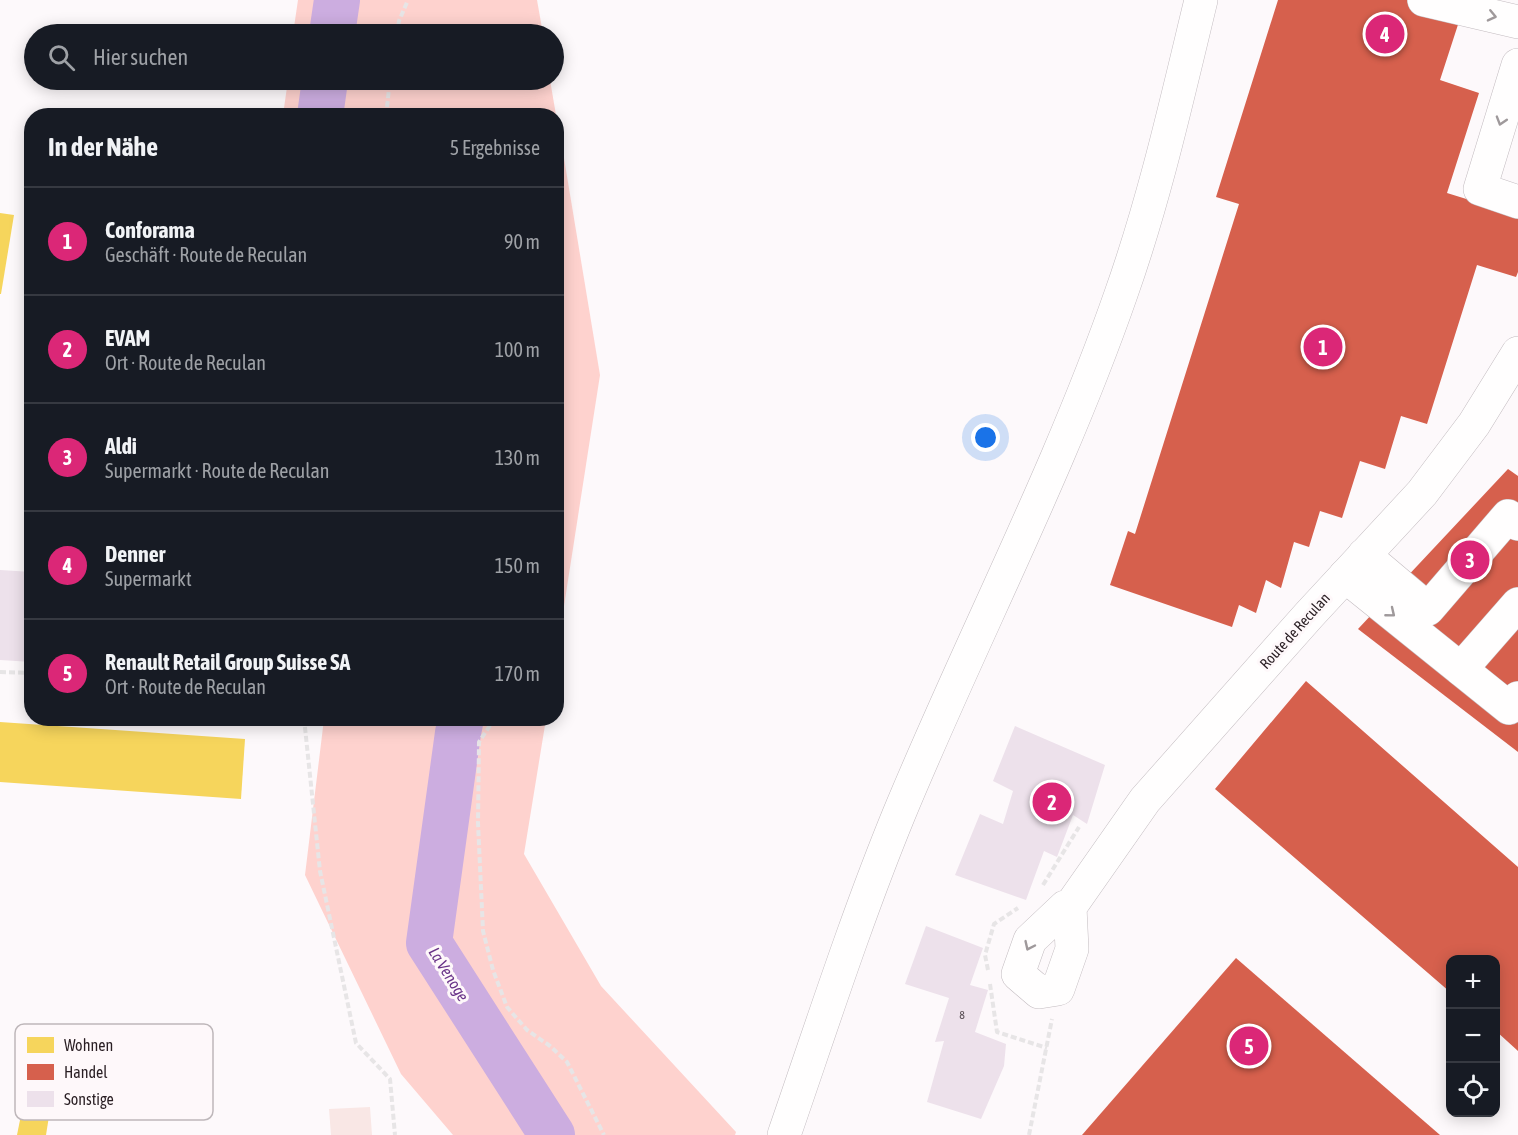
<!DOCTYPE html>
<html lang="de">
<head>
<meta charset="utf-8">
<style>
	:root { --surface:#171b24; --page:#20242c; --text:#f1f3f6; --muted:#9ea1a6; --line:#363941; --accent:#db2777 }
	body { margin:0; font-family:"Asap Condensed",sans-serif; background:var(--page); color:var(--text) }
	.controls { position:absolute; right:18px; bottom:18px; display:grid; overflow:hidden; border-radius:12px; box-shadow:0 3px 15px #0003 }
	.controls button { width:54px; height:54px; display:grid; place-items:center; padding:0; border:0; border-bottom:2px solid var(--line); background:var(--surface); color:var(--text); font:30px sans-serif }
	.you { position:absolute; left:986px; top:438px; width:21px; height:21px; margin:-15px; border:4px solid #fff; border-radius:50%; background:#1a73e8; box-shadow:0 0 0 9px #1a73e833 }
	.badge { display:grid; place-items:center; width:39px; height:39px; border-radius:50%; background:var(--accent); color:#fff; font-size:20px; font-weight:700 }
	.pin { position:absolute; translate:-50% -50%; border:3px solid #fff; box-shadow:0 2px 6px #0006 }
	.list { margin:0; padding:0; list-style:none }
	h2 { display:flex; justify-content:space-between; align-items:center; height:78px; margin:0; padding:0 24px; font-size:26px }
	h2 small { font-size:20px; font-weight:400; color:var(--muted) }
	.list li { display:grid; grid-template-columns:39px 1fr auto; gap:18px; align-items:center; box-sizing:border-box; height:108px; padding:0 24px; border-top:2px solid var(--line) }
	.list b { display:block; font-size:22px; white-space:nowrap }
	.list p { margin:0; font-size:20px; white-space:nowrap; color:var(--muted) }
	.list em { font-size:20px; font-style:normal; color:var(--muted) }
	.icon { flex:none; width:33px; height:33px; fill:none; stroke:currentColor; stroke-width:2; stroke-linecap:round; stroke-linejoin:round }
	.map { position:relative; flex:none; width:1518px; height:1135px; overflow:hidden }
	.search { position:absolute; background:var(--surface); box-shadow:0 3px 15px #0003; left:24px; top:24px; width:540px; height:66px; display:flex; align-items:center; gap:15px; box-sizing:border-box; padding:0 21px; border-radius:33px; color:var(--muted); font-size:22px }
	.panel { position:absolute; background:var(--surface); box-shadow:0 3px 15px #0003; left:24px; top:108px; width:540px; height:618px; border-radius:24px }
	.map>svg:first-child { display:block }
</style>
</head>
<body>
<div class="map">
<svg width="1518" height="1135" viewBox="0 0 1518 1135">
	<rect width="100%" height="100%" fill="#fdf9fb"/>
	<!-- green -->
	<polygon fill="#f9e7e5" points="370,1107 372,1135 331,1135 329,1109"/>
	<!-- forest -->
	<g fill="#fed2ce">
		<polygon points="298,0 537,0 543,34 293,34"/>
		<polygon points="288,80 550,80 556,115 283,115"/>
		<polygon points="557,116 600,375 557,651 556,116"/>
		<polygon points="324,719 546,719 524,854 601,986 736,1132 735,1135 453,1135 401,1074 305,875"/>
	</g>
	<!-- homes -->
	<g fill="#f6d55c">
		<polygon points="0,213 14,215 1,294 0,294"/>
		<polygon points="0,722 245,739 241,799 0,782"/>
		<polygon points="23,1105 50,1110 46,1135 17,1135"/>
	</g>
	<!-- shops -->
	<g fill="#d6604d">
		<polygon points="1278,0 1466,0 1440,80 1479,93 1447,193 1518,215 1518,272 1516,277 1477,265 1427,424 1401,416 1385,469 1360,461 1342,518 1320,511 1309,547 1294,542 1281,588 1266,580 1256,613 1239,605 1232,627 1110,585 1128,531 1135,534 1239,204 1216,197"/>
		<polygon points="1508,469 1518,476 1518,752 1358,629"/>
		<polygon points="1306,681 1518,867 1518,1051 1496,1031 1496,960 1450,960 1450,992 1215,789"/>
		<polygon points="1236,958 1440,1135 1082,1135"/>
	</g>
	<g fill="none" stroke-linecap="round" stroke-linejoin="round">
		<!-- river -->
		<g stroke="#ccade0" stroke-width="46">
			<polyline points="332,34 337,0"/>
			<polyline points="320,116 325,80"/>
			<polyline points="461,718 458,733 429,943 552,1135"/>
		</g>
	</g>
	<!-- building -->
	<g fill="#ede1eb">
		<polygon points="0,570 32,572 32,662 0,660"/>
		<polygon points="1015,726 1105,765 1087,824 1073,815 1057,857 1044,851 1026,900 955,875 980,814 1003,824 1013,791 993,781"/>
		<polygon points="926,926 983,948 970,985 988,990 975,1032 1006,1044 1004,1066 981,1119 927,1102 944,1041 935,1042 949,998 905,984"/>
	</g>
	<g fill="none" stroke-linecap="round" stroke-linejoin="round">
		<!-- minor casing -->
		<g stroke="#c3bcc0" stroke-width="34">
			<g id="minor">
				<polyline points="1424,0 1518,22"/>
				<polyline points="1518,65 1480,189 1518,202"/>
				<polyline points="1364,555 1428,609 1508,516 1518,524"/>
				<polyline points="1345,576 1509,708 1518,698"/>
				<polyline points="1461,669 1518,604"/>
				<polyline points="1070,907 1072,949 1058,989 1039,992 1018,974 1030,940 1065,907 1070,907 1145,800 1309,615 1422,493 1474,424 1518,353"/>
			</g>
		</g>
		<!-- major casing -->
		<g stroke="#c3bcc0" stroke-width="34">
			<path id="major" d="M 784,1135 C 821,1028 856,919 899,814 C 971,640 1059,472 1121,294 C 1155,198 1177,99 1201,0"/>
		</g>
		<!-- path -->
		<g stroke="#e7e5e6" stroke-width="4" stroke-dasharray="6 3" stroke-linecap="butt">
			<polyline points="397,34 399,21 408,0"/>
			<polyline points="386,116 390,80"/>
			<polyline points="0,672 32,673"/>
			<polyline points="304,718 320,871 356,1043 390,1079 395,1135"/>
			<polyline points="495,718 479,742 478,823 483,931 493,970 507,1007 527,1030 550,1046 567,1062 604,1135"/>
			<polyline points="1043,885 1079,827"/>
			<polyline points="988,970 985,955 994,924 1018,908"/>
			<polyline points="990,984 997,1032 1047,1048"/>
			<polyline points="1029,1135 1052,1019"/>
		</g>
		<!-- minor -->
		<use href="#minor" stroke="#fffefe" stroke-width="33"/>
		<!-- major -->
		<use href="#major" stroke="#fffefe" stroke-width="33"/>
	</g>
	<!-- one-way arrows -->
	<defs><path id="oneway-chevron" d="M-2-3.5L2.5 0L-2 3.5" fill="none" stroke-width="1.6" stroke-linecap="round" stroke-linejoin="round" transform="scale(1.5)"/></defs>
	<g stroke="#9f999b">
		<use href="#oneway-chevron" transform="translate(1492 16) rotate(13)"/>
		<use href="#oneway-chevron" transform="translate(1501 121) rotate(107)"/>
		<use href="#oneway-chevron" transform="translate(1391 613) rotate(39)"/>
		<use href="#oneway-chevron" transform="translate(1029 946) rotate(115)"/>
	</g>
	<g text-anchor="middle" stroke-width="6" stroke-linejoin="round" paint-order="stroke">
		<!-- number labels -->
		<g font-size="12" fill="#5b5056">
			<text x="962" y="1019">8</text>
		</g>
		<!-- street labels -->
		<g font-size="15" fill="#291e23" stroke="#fef8fa">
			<text transform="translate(1295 631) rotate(-48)" y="5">Route de Reculan</text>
		</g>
		<!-- water labels -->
		<g font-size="16" font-style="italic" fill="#693388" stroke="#fef8fa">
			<text transform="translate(449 974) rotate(58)" y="6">La Venoge</text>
		</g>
	</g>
	<!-- legend -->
	<rect x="15" y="1024" width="198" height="96" rx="9" fill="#fef8fa" stroke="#beb7ba" stroke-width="1.5"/>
	<rect x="27" y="1037" width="27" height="16" fill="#f6d55c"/>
	<rect x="27" y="1064" width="27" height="16" fill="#d6604d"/>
	<rect x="27" y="1091" width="27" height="16" fill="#ede1eb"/>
	<g font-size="16" fill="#291e23">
		<text x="64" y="1051">Wohnen</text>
		<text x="64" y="1078">Handel</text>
		<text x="64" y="1105">Sonstige</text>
	</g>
</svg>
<div class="controls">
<button>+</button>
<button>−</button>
<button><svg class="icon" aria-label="locate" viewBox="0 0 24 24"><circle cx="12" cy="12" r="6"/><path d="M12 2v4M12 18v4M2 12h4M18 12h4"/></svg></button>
</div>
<div class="you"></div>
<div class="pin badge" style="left:1323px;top:347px">1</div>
<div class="pin badge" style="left:1052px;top:802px">2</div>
<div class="pin badge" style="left:1470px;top:560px">3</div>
<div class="pin badge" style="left:1385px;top:34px">4</div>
<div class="pin badge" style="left:1249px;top:1046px">5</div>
<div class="search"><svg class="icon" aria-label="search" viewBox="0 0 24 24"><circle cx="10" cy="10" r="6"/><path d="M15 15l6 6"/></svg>Hier suchen</div>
<section class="panel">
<h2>In der Nähe<small>5 Ergebnisse</small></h2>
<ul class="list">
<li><span class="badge">1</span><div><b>Conforama</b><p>Geschäft · Route de Reculan</p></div><em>90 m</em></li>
<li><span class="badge">2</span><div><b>EVAM</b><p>Ort · Route de Reculan</p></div><em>100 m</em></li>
<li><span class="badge">3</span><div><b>Aldi</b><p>Supermarkt · Route de Reculan</p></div><em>130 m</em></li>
<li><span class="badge">4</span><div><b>Denner</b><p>Supermarkt</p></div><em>150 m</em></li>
<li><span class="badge">5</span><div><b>Renault Retail Group Suisse SA</b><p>Ort · Route de Reculan</p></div><em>170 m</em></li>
</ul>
</section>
</div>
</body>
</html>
